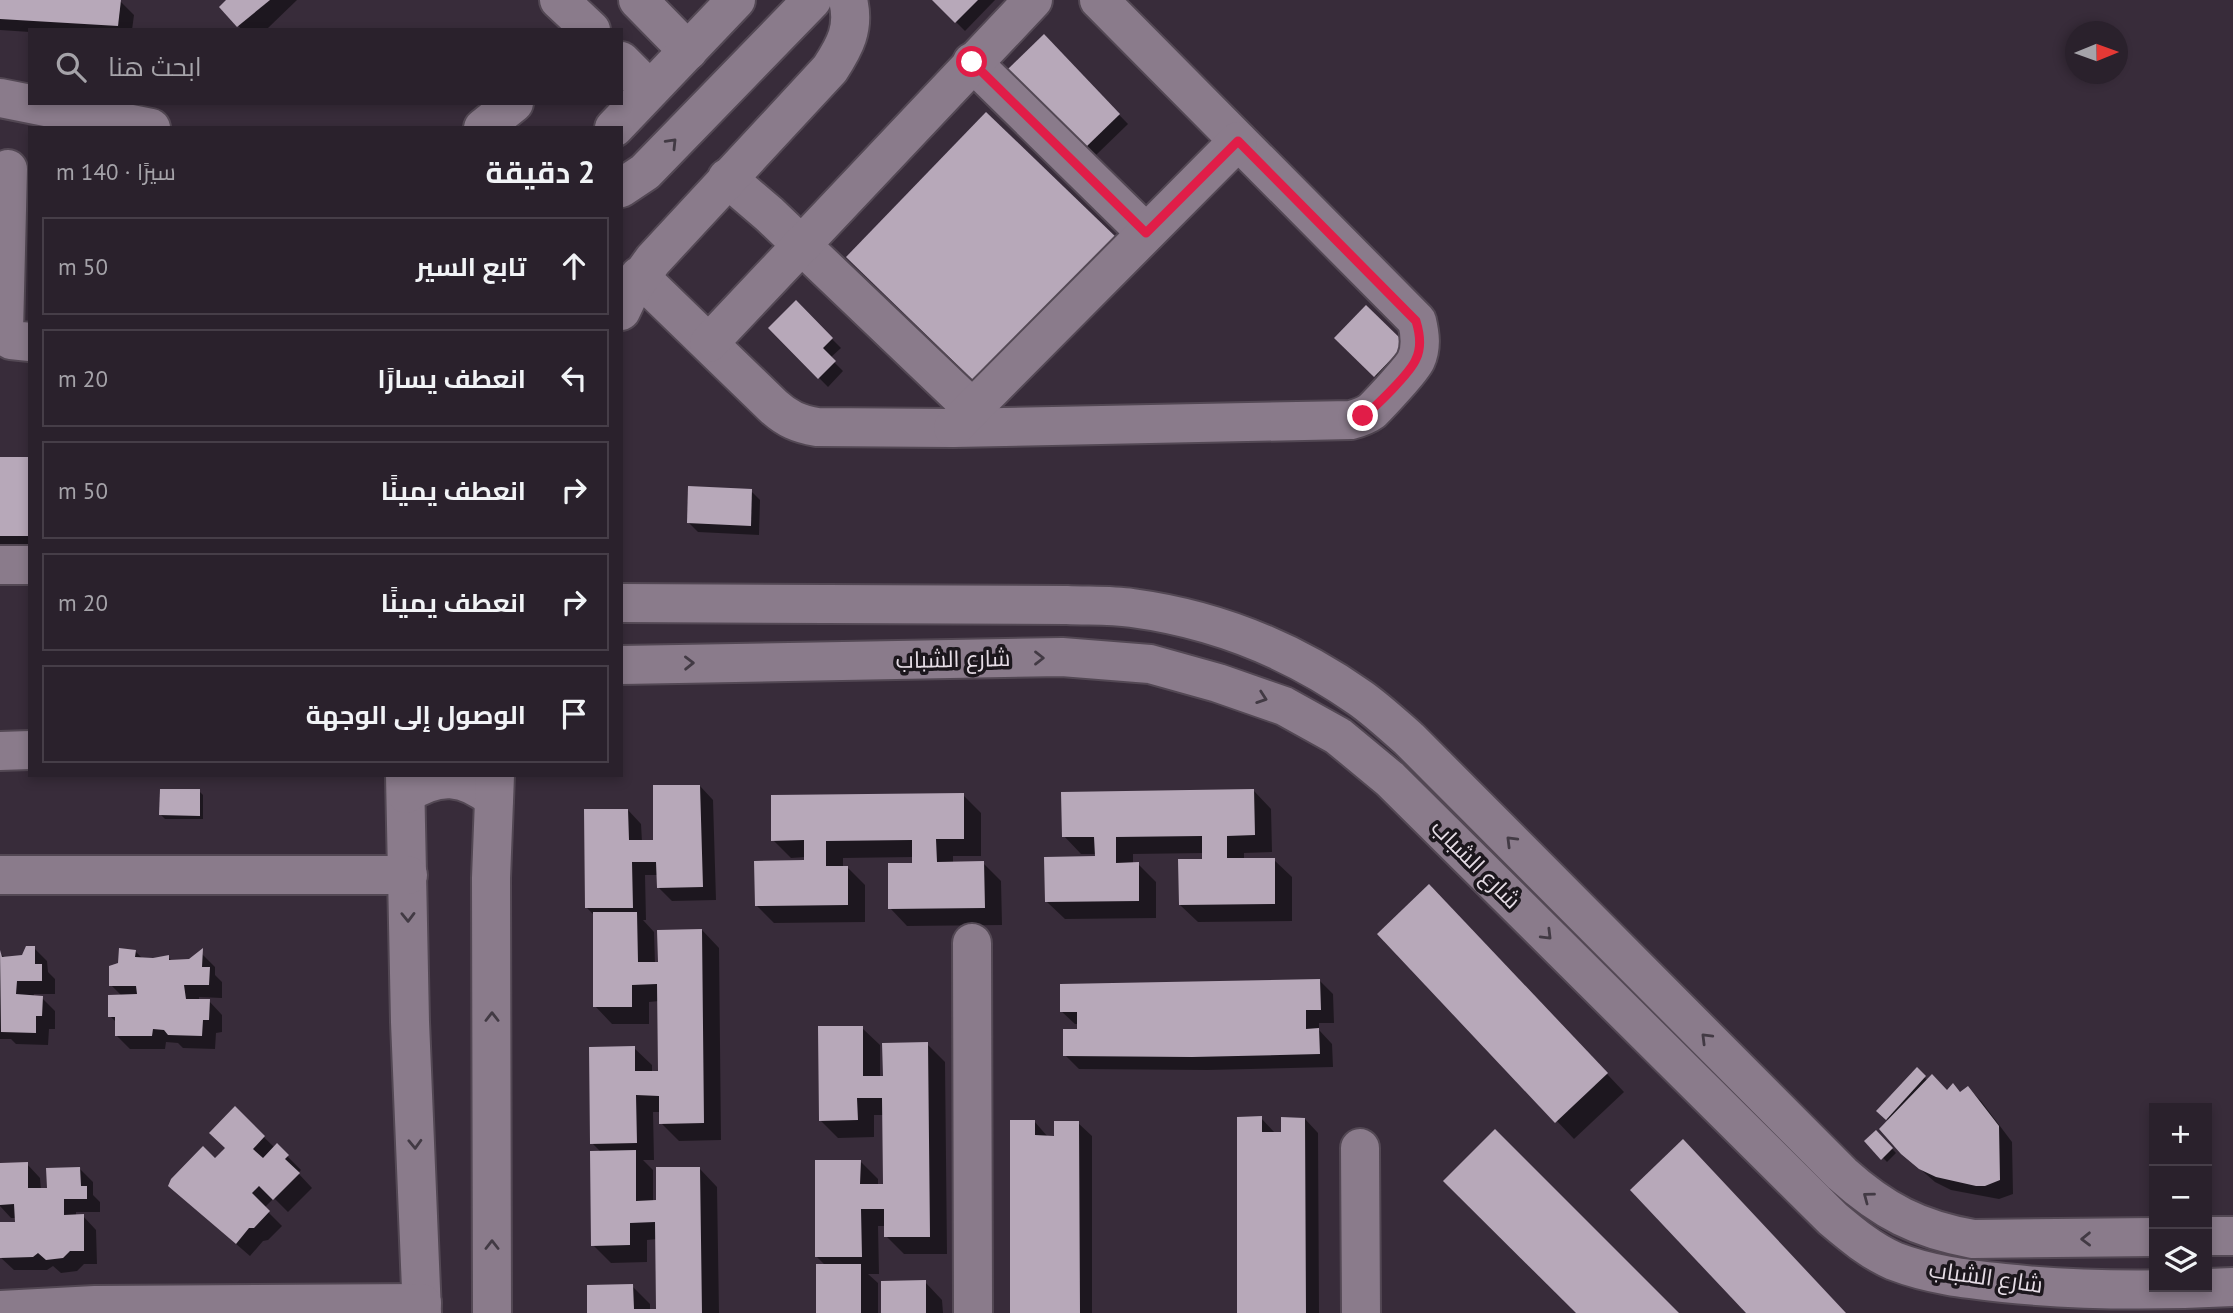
<!DOCTYPE html>
<html lang="ar">
<head>
<meta charset="utf-8">
<style>
	:root { --surface:#2a212c; --page:#362e38; --text:#f1f3f6; --muted:#a5a3a9; --line:#463e48 }
	body { margin:0; font-family:"PT Sans",Cairo,sans-serif; background:var(--page); color:var(--text); direction:rtl }
	.controls { position:absolute; right:21px; bottom:21px; display:grid; overflow:hidden; border-radius:0px; box-shadow:0 4px 10px #0003 }
	.controls button { width:63px; height:63px; display:grid; place-items:center; padding:0; border:0; border-bottom:2px solid var(--line); background:var(--surface); color:var(--text); font:35px sans-serif }
	.compass { position:absolute; left:2065px; top:21px; width:63px; height:63px; border-radius:50%; background:var(--surface); box-shadow:0 4px 10px #0003; rotate:89deg }
	.stop { position:absolute; width:21px; height:21px; margin:-16px; border:5px solid #e11d48; border-radius:50%; background:#fff }
	.stop.end { background:#e11d48; border-color:#fff; box-shadow:0 2px 7px #0008 }
	.list { margin:0; padding:0; list-style:none }
	h2 { display:flex; justify-content:space-between; align-items:center; height:91px; margin:0; padding:0 28px; font-size:30px }
	h2 small { font-size:23px; font-weight:400; color:var(--muted) }
	.list li { display:grid; grid-template-columns:46px 1fr auto; gap:21px; align-items:center; box-sizing:border-box; height:98px; margin:0 14px 14px; padding:0 14px; border:2px solid var(--line); border-radius:0px }
	.list b { display:block; font-size:26px; white-space:nowrap }
	.list em { font-size:23px; font-style:normal; color:var(--muted) }
	.icon { flex:none; width:38px; height:38px; fill:none; stroke:currentColor; stroke-width:2; stroke-linecap:round; stroke-linejoin:round }
	.map { position:relative; flex:none; width:2233px; height:1313px; overflow:hidden; direction:ltr }
	.search { position:absolute; background:var(--surface); box-shadow:0 4px 10px #0003; left:28px; top:28px; width:595px; height:77px; display:flex; align-items:center; gap:18px; box-sizing:border-box; padding:0 24px; border-radius:0px; color:var(--muted); font-size:26px }
	.panel { position:absolute; background:var(--surface); box-shadow:0 4px 10px #0003; left:28px; top:126px; width:595px; height:651px; border-radius:0px; direction:rtl }
	.map>svg:first-child { display:block }
</style>
</head>
<body>
<div class="map">
<svg width="2233" height="1313" viewBox="0 0 2233 1313">
	<rect width="100%" height="100%" fill="#382c3a"/>
	<!-- shadow -->
	<g fill="#0007">
		<polygon points="0,0 115,0 120,1 134,15 132,30 30,30 30,32 0,30"/>
		<polygon points="229,0 297,0 268,28 262,30 242,30 221,7"/>
		<polygon points="934,0 995,0 965,31"/>
		<polygon points="1044,37 1128,124 1095,156 1011,69"/>
		<polygon points="796,303 841,348 830,358 843,371 828,387 770,328"/>
		<polygon points="1337,338 1413,354 1384,384"/>
		<polygon points="0,459 30,459 30,553 0,554"/>
		<polygon points="751,491 760,500 759,535 698,532 689,523"/>
		<polygon points="700,786 713,800 716,900 672,901 658,887 658,875 645,875 646,920 643,920 654,932 655,964 660,964 702,930 719,948 721,1140 679,1141 661,1123 661,1112 653,1112 654,1160 643,1160 653,1170 653,1202 657,1202 700,1169 717,1187 719,1313 589,1313 632,1286 650,1304 650,1310 657,1310 657,1239 647,1240 647,1262 611,1263 593,1245 601,1152 592,1143 634,1048 652,1065 652,1072 660,1072 659,1001 649,1002 649,1024 612,1024 595,1006 594,915 587,908 628,810 641,824 642,842 655,842"/>
		<polygon points="199,791 203,795 203,819 165,819 161,815"/>
		<polygon points="1254,791 1271,809 1272,852 1244,853 1244,860 1274,860 1292,877 1292,921 1198,922 1180,905 1204,861 1204,853 1133,854 1133,864 1138,864 1156,882 1156,918 1065,919 1047,902 1096,858 1096,854 1081,854 1064,836"/>
		<polygon points="963,795 981,813 981,856 953,856 953,863 983,863 1001,881 1002,925 907,926 890,908 914,864 914,857 843,858 843,868 848,868 865,885 865,922 774,923 756,905 806,861 806,857 791,858 773,840"/>
		<polygon points="1447,904 1624,1092 1574,1139 1379,934"/>
		<polygon points="34,948 47,961 48,972 55,979 55,994 34,994 33,997 42,998 55,1011 55,1029 49,1029 48,1045 16,1044 11,1039 0,1039 0,954 6,958 23,957"/>
		<polygon points="135,951 143,959 168,957 172,961 189,960 202,954 215,967 215,975 222,982 222,998 199,997 199,1001 209,1001 222,1015 222,1032 216,1033 215,1049 183,1048 178,1043 166,1042 165,1049 130,1049 117,1036 117,1023 110,1016 123,997 111,985 120,964"/>
		<polygon points="1320,981 1333,994 1334,1023 1319,1023 1319,1030 1332,1044 1333,1067 1207,1070 1079,1069 1065,1055 1079,1031 1079,1024 1075,1024 1061,1011"/>
		<polygon points="862,1028 880,1045 880,1077 885,1077 927,1044 945,1062 947,1254 904,1254 886,1236 886,1226 878,1226 879,1274 868,1274 878,1283 878,1313 818,1313 826,1266 817,1257 860,1161 878,1179 878,1186 885,1186 884,1115 874,1115 874,1137 838,1138 820,1120"/>
		<polygon points="1917,1070 1928,1081 1947,1092 1960,1093 1968,1088 1981,1101 2012,1142 2013,1194 1999,1199 1951,1190 1935,1182 1902,1153 1889,1121 1879,1111"/>
		<polygon points="235,1109 275,1148 277,1146 301,1170 298,1173 312,1188 288,1212 274,1198 264,1208 282,1226 268,1240 263,1241 250,1256 184,1199 227,1148"/>
		<polygon points="1261,1118 1275,1133 1282,1133 1305,1119 1318,1133 1319,1313 1238,1313"/>
		<polygon points="1034,1121 1048,1137 1056,1137 1078,1123 1092,1136 1092,1313 1012,1313"/>
		<polygon points="1876,1132 1896,1153 1887,1162 1867,1141"/>
		<polygon points="27,1164 40,1178 41,1190 48,1190 80,1169 93,1182 93,1195 100,1202 100,1212 76,1212 76,1216 83,1216 96,1230 97,1264 84,1264 77,1271 61,1273 53,1266 47,1270 14,1270 0,1257 0,1224 17,1224 16,1218 11,1218 0,1206 0,1165"/>
		<polygon points="925,1282 942,1300 943,1313 883,1313"/>
	</g>
	<!-- building -->
	<g fill="#b7a8b9">
		<polygon points="0,0 121,0 118,26 0,19"/>
		<polygon points="226,0 270,0 237,27 219,7"/>
		<polygon points="932,0 978,0 955,23"/>
		<polygon points="1044,34 1120,114 1085,148 1008,69"/>
		<polygon points="986,112 1119,240 979,386 846,257"/>
		<polygon points="796,300 833,338 823,348 836,361 818,379 768,328"/>
		<polygon points="1366,305 1406,344 1374,377 1334,338"/>
		<rect x="0" y="457" width="30" height="79"/>
		<polygon points="688,486 752,489 751,526 687,523"/>
		<polygon points="653,785 700,785 703,887 657,888 656,862 632,862 633,908 585,908 584,809 628,809 629,840 653,840"/>
		<polygon points="160,789 200,789 200,816 159,815"/>
		<polygon points="1254,789 1255,835 1227,836 1227,858 1275,858 1275,904 1179,905 1178,859 1202,859 1202,836 1116,837 1116,863 1139,862 1139,901 1045,902 1044,857 1095,856 1094,837 1062,837 1061,792"/>
		<polygon points="964,793 964,839 936,839 937,862 984,861 985,908 888,909 888,863 912,863 912,840 826,841 826,866 848,866 848,905 755,906 754,861 804,860 804,840 771,841 771,795"/>
		<polygon points="1429,884 1608,1073 1555,1123 1377,934"/>
		<polygon points="593,912 637,912 638,962 658,962 657,930 702,929 704,1123 659,1124 659,1096 636,1095 637,1143 590,1144 589,1047 635,1046 635,1071 658,1071 657,984 632,985 632,1007 593,1007"/>
		<polygon points="26,946 35,946 35,964 42,964 42,981 17,981 16,994 43,996 42,1016 36,1016 36,1033 1,1032 0,950 2,957 22,955"/>
		<polygon points="119,948 136,950 135,957 153,958 169,955 169,960 189,959 203,948 202,967 210,967 209,985 184,985 186,999 210,999 209,1020 203,1020 202,1036 168,1035 164,1030 153,1029 152,1036 115,1036 115,1017 108,1017 108,995 137,994 136,986 109,986 109,966 118,963"/>
		<polygon points="1320,979 1321,1010 1306,1010 1306,1029 1319,1028 1320,1054 1192,1057 1063,1056 1063,1029 1077,1029 1077,1012 1060,1012 1060,984"/>
		<polygon points="818,1026 863,1026 863,1076 883,1076 882,1043 928,1042 930,1237 884,1237 884,1209 861,1209 862,1257 815,1257 815,1160 861,1160 860,1184 883,1184 882,1098 857,1098 858,1120 819,1121"/>
		<polygon points="1917,1067 1926,1076 1886,1120 1876,1111"/>
		<polygon points="1932,1074 1947,1090 1953,1083 1960,1092 1968,1086 1999,1126 2000,1180 1985,1186 1976,1186 1936,1177 1919,1169 1901,1154 1879,1129"/>
		<polygon points="235,1106 265,1136 253,1149 263,1158 277,1143 289,1155 285,1159 300,1173 273,1200 259,1186 252,1193 270,1211 254,1228 249,1228 236,1244 168,1186 171,1179 203,1146 215,1158 225,1148 209,1133"/>
		<polygon points="1262,1116 1262,1132 1281,1132 1281,1117 1305,1118 1306,1313 1237,1313 1237,1117"/>
		<polygon points="1010,1120 1035,1120 1035,1135 1054,1136 1054,1121 1079,1121 1080,1313 1010,1313"/>
		<polygon points="1495,1129 1679,1313 1576,1313 1443,1181"/>
		<polygon points="1876,1130 1893,1148 1881,1160 1864,1141"/>
		<polygon points="1683,1139 1846,1313 1746,1313 1630,1190"/>
		<polygon points="636,1150 636,1201 656,1200 656,1167 700,1167 702,1313 587,1313 587,1285 633,1284 634,1309 656,1309 655,1222 630,1223 630,1245 591,1246 590,1151"/>
		<polygon points="28,1162 28,1188 47,1188 46,1168 80,1167 81,1186 87,1186 87,1199 64,1199 64,1215 84,1214 84,1251 70,1251 63,1258 46,1260 38,1253 33,1257 0,1258 0,1222 15,1222 14,1204 0,1205 0,1163"/>
		<rect x="816" y="1264" width="45" height="49"/>
		<polygon points="926,1280 926,1313 881,1313 881,1281"/>
	</g>
	<g fill="none" stroke-linecap="round" stroke-linejoin="round">
		<!-- minor casing -->
		<g stroke="#534854" stroke-width="42">
			<g id="minor">
				<polyline points="559,0 591,30"/>
				<polyline points="638,0 688,51"/>
				<polyline points="621,61 649,89"/>
				<polyline points="972,62 1146,233"/>
				<polyline points="0,98 151,128"/>
				<polyline points="483,128 514,103"/>
				<polyline points="614,128 736,0"/>
				<polyline points="8,169 4,332 11,340 30,342"/>
				<polyline points="727,178 769,214 972,408"/>
				<polyline points="621,188 645,172 812,0"/>
				<path d="M 639,276 L 773,406 C 787,419 799,424 817,427 L 953,428 L 1351,420 C 1359,418 1365,416 1372,411 C 1380,403 1412,369 1416,360 C 1422,347 1420,334 1417,321 L 1099,0"/>
				<path d="M 621,311 L 630,292 L 653,260 L 830,69 C 845,46 855,28 848,0"/>
				<polyline points="709,343 1033,0"/>
				<polyline points="953,428 1238,141"/>
				<polyline points="0,565 30,565"/>
				<path d="M 621,603 L 1067,605 C 1089,606 1111,605 1132,608 C 1214,619 1292,650 1360,698 C 1377,710 1393,725 1409,739 L 1842,1174 C 1883,1211 1918,1229 1973,1239 L 2154,1237"/>
				<path d="M 621,665 L 1062,657 L 1150,664 L 1218,683 L 1284,706 L 1338,736 L 1390,779 L 1833,1219 C 1852,1235 1871,1251 1894,1261 C 1930,1275 1966,1279 2004,1283 C 2080,1291 2156,1291 2233,1287"/>
				<polyline points="0,751 30,750"/>
				<polyline points="405,775 410,1022 422,1313"/>
				<path d="M 406,794 C 438,773 464,774 494,799"/>
				<polyline points="0,875 408,875"/>
				<polyline points="972,943 973,1313"/>
				<polyline points="1360,1148 1361,1313"/>
				<polyline points="2207,1236 2233,1236"/>
				<polyline points="0,1310 95,1305 422,1303"/>
				<polyline points="492,1313 491,878 495,775"/>
			</g>
		</g>
		<!-- minor -->
		<use href="#minor" stroke="#8a7b8b" stroke-width="38"/>
	</g>
	<!-- one-way arrows -->
	<defs><path id="oneway-chevron" d="M-2-3.5L2.5 0L-2 3.5" fill="none" stroke-width="1.6" stroke-linecap="round" stroke-linejoin="round" transform="scale(1.75)"/></defs>
	<g stroke="#423a44">
		<use href="#oneway-chevron" transform="translate(672 143) rotate(-46)"/>
		<use href="#oneway-chevron" transform="translate(1039 658)"/>
		<use href="#oneway-chevron" transform="translate(689 663) rotate(-1)"/>
		<use href="#oneway-chevron" transform="translate(1262 698) rotate(19)"/>
		<use href="#oneway-chevron" transform="translate(1511 841) rotate(-135)"/>
		<use href="#oneway-chevron" transform="translate(408 917) rotate(89)"/>
		<use href="#oneway-chevron" transform="translate(1547 935) rotate(45)"/>
		<use href="#oneway-chevron" transform="translate(492 1017) rotate(-90)"/>
		<use href="#oneway-chevron" transform="translate(1706 1038) rotate(-135)"/>
		<use href="#oneway-chevron" transform="translate(415 1144) rotate(88)"/>
		<use href="#oneway-chevron" transform="translate(1868 1197) rotate(-143)"/>
		<use href="#oneway-chevron" transform="translate(2086 1239) rotate(179)"/>
		<use href="#oneway-chevron" transform="translate(492 1245) rotate(-90)"/>
	</g>
	<g fill="none" stroke-linecap="round" stroke-linejoin="round">
		<!-- route -->
		<path stroke="#e11d48" stroke-width="9" d="M 972,62 L 1146,233 L 1238,141 L 1416,321 C 1420,334 1422,347 1416,359 C 1411,372 1375,408 1363,416"/>
	</g>
	<g text-anchor="middle" stroke-width="7" stroke-linejoin="round" paint-order="stroke">
		<!-- street labels -->
		<g font-size="23" fill="#e6dde6" stroke="#1c171d">
			<text transform="translate(953 659) rotate(-1)" y="8">شارع الشباب</text>
			<text transform="translate(1476 864) rotate(45)" y="8">شارع الشباب</text>
			<text transform="translate(1986 1277) rotate(8)" y="8">شارع الشباب</text>
		</g>
	</g>
</svg>
<div class="controls">
<button>+</button>
<button>−</button>
<button><svg class="icon" aria-label="layers" viewBox="0 0 24 24"><path d="M12 4l9 5-9 5-9-5zM3 14l9 5 9-5"/></svg></button>
</div>
<svg class="compass" viewBox="-18 -18 36 36"><path d="M0-13l5 13h-10z" fill="#e53935"/><path d="M0 13l5-13h-10z" fill="#a5a3a9"/></svg>
<div class="stop" style="left:972px;top:62px"></div>
<div class="stop end" style="left:1363px;top:416px"></div>
<div class="search"><svg class="icon" aria-label="search" viewBox="0 0 24 24"><circle cx="10" cy="10" r="6"/><path d="M15 15l6 6"/></svg>ابحث هنا</div>
<section class="panel">
<h2>2 دقيقة<small>سيرًا · 140 m</small></h2>
<ul class="list">
<li><svg class="icon" aria-label="ahead" viewBox="0 0 24 24"><path d="M12 20V5M6 11l6-6 6 6"/></svg><div><b>تابع السير</b></div><em>50 m</em></li>
<li><svg class="icon" aria-label="left" viewBox="0 0 24 24"><path d="M17 20v-9H6M10 6l-5 5 5 5"/></svg><div><b>انعطف يسارًا</b></div><em>20 m</em></li>
<li><svg class="icon" aria-label="right" viewBox="0 0 24 24"><path d="M7 20v-9h11M14 6l5 5-5 5"/></svg><div><b>انعطف يمينًا</b></div><em>50 m</em></li>
<li><svg class="icon" aria-label="right" viewBox="0 0 24 24"><path d="M7 20v-9h11M14 6l5 5-5 5"/></svg><div><b>انعطف يمينًا</b></div><em>20 m</em></li>
<li><svg class="icon" aria-label="arrive" viewBox="0 0 24 24"><path d="M6 21V4h12l-3 4 3 4H6"/></svg><div><b>الوصول إلى الوجهة</b></div></li>
</ul>
</section>
</div>
</body>
</html>
